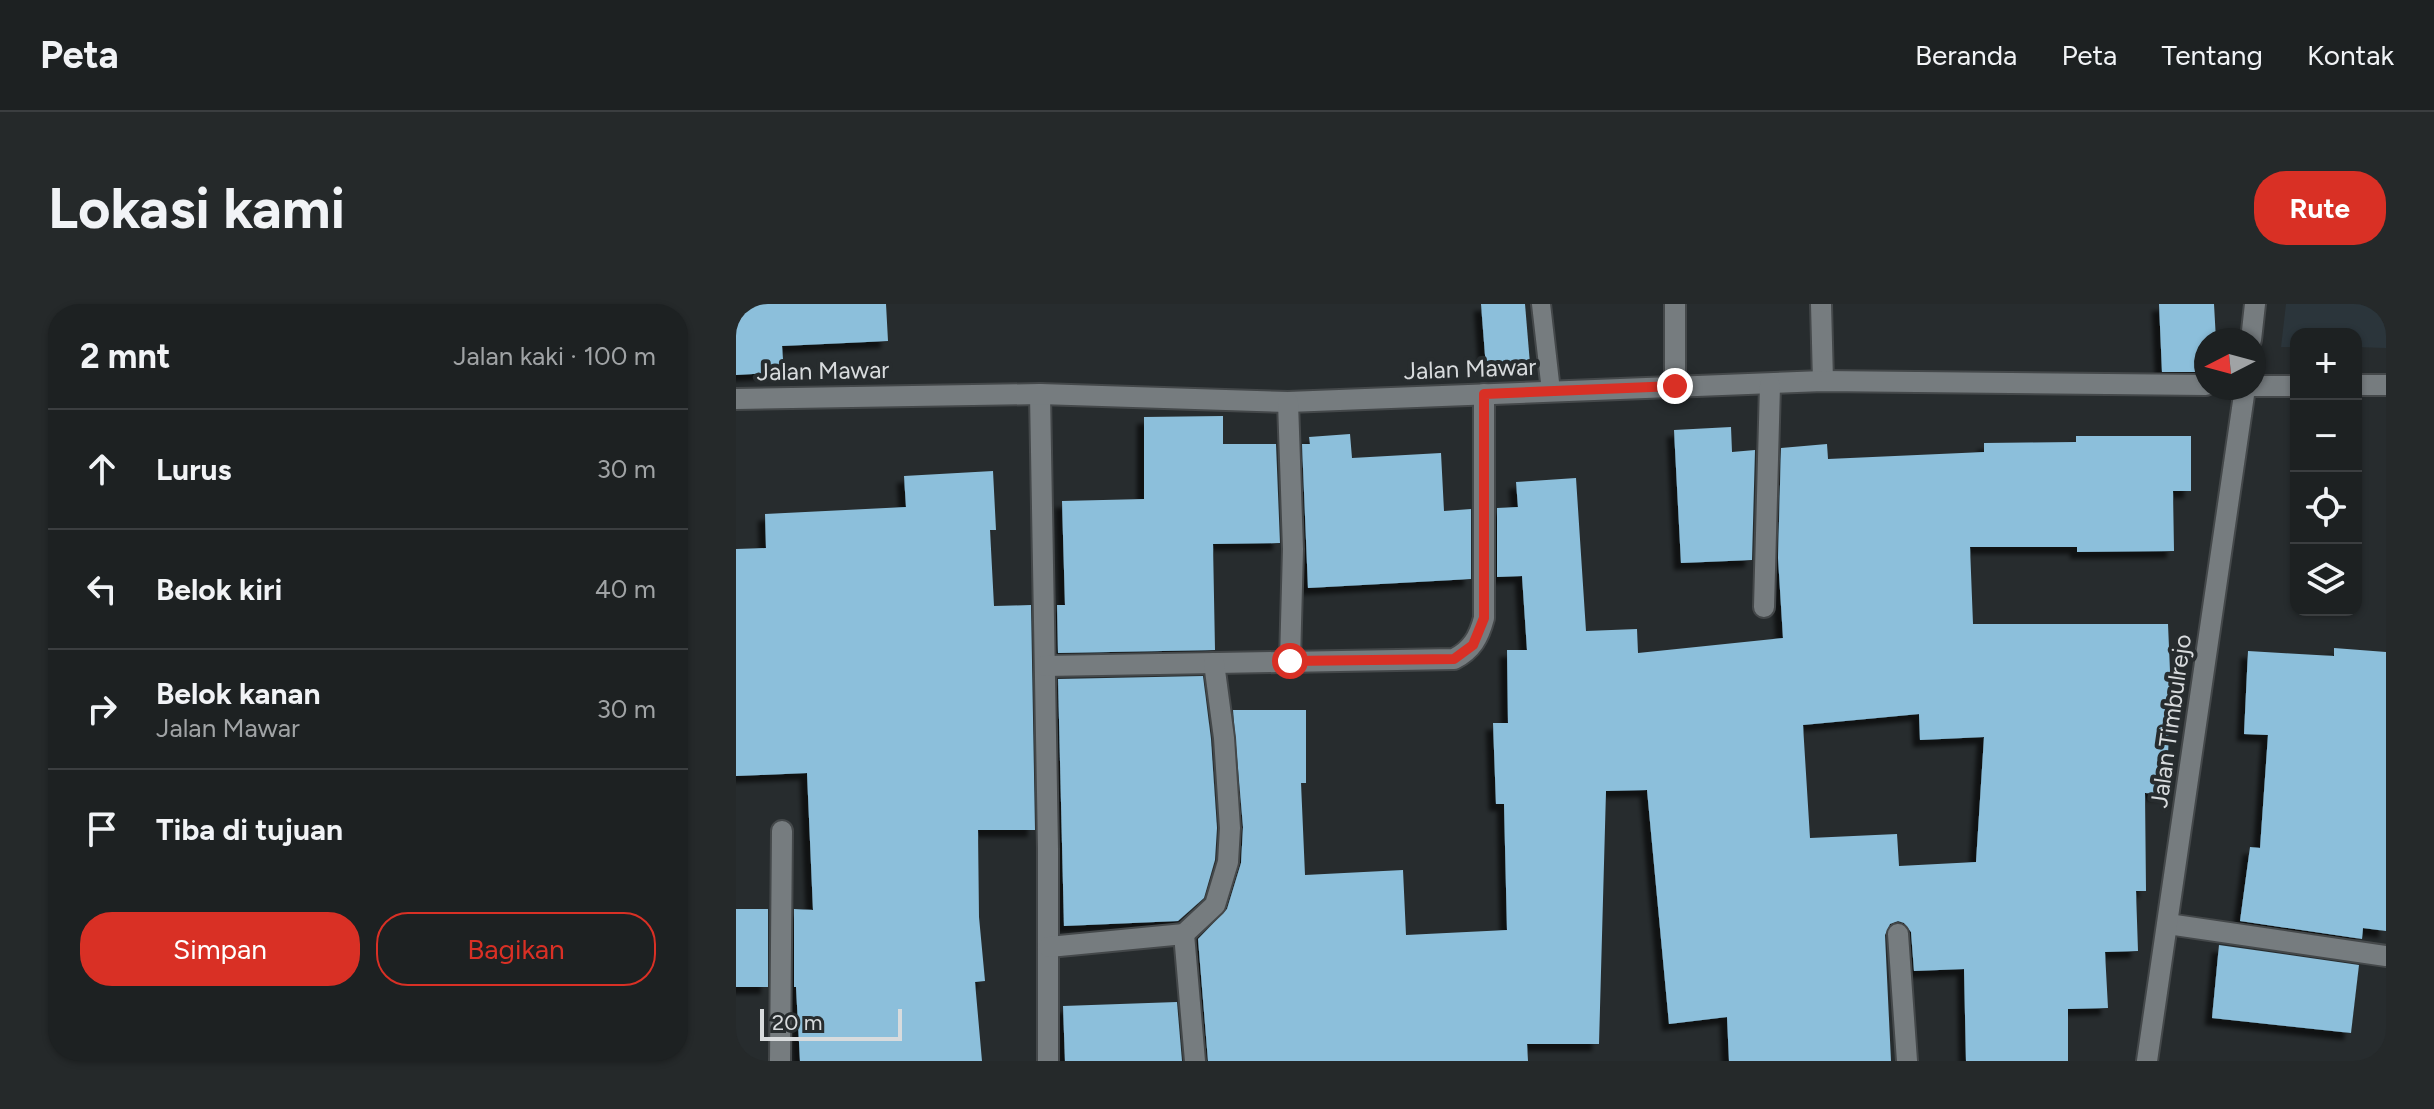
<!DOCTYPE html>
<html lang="id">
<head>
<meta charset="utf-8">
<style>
	:root { --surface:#1d2122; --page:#25292a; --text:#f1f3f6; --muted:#a0a3a5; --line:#3b3e40; --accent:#d93025 }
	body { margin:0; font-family:Figtree,sans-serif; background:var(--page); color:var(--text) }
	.controls { position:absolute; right:24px; top:24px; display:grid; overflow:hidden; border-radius:16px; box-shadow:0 2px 6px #0004 }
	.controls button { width:72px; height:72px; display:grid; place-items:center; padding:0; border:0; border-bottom:2px solid var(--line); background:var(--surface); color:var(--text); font:40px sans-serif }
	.compass { position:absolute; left:1458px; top:24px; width:72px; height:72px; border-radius:50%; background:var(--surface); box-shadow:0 2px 6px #0004; rotate:264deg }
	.scale { position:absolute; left:24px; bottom:20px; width:142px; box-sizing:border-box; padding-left:8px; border:4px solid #d8dbdd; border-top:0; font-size:22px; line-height:28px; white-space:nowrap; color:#d8dbdd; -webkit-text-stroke:6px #272c2e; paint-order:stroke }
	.stop { position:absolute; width:24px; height:24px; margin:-18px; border:6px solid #d93025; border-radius:50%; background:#fff }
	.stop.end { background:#d93025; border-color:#fff; box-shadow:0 2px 8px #0008 }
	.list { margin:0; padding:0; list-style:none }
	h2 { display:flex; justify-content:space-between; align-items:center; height:104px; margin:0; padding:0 32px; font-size:34px }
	h2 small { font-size:26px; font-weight:400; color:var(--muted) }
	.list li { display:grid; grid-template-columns:52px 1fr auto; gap:24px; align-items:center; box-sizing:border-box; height:120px; padding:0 32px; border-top:2px solid var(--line) }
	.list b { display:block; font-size:30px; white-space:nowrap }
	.list p { margin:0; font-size:26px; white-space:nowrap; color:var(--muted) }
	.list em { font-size:26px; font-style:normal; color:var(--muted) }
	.actions { display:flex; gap:16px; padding:24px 32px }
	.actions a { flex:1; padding:18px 0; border:2px solid var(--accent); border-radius:32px; text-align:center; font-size:28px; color:var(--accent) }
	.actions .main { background:var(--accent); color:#fff }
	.icon { flex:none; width:44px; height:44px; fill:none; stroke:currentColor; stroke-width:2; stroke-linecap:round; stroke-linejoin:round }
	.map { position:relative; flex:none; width:1650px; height:757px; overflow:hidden; border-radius:32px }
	header { display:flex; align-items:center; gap:48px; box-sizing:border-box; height:112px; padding:0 40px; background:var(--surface); border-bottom:2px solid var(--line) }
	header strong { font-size:38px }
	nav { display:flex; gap:44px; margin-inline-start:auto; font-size:28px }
	.intro { display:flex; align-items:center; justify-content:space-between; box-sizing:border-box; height:192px; padding:0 48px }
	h1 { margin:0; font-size:56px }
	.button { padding:20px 36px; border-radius:32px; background:var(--accent); color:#fff; font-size:28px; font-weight:700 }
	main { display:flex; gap:48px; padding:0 48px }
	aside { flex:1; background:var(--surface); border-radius:32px; box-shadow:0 2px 6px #0004 }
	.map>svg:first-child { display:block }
</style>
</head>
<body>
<header>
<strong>Peta</strong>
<nav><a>Beranda</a><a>Peta</a><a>Tentang</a><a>Kontak</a></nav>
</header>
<div class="intro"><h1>Lokasi kami</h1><a class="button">Rute</a></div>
<main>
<aside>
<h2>2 mnt<small>Jalan kaki · 100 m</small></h2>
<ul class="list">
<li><svg class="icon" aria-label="ahead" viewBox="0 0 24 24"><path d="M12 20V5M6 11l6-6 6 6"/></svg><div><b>Lurus</b></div><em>30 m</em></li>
<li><svg class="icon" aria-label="left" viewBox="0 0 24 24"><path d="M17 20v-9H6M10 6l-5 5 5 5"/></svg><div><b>Belok kiri</b></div><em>40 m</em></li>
<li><svg class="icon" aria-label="right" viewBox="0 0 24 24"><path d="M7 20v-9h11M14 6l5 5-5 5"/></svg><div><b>Belok kanan</b><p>Jalan Mawar</p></div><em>30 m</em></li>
<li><svg class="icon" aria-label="arrive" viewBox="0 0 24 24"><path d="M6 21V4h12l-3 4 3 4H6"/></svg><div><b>Tiba di tujuan</b></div></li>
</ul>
<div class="actions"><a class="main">Simpan</a><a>Bagikan</a></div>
</aside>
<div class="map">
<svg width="1650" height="757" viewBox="0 0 1650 757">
	<defs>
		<filter id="shadow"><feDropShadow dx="-7" dy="7" stdDeviation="2" flood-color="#0009"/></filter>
	</defs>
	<rect width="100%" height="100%" fill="#272c2e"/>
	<!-- built -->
	<polygon fill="#2b353b" points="1550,0 1650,0 1650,44 1620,43 1620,30 1560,30 1560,43 1545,43"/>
	<!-- building -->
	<g fill="#8cbfdb" fill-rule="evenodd" filter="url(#shadow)">
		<polygon points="0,0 150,0 152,37 46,42 48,68 0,71"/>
		<polygon points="745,0 789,0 794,60 750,64"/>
		<polygon points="1423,0 1478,0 1480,36 1470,36 1470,68 1426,68"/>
		<polygon points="487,112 487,140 540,140 544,239 477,240 479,346 322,349 321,301 329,301 326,197 408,195 408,113"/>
		<polygon points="995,123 996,148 1019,146 1016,256 945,259 938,126"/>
		<polygon points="614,130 616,154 705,149 708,207 735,205 735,275 572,284 566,140 574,140 573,133"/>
		<path d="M 1340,132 L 1455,132 L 1455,187 L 1437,187 L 1438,247 L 1341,248 L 1341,243 L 1234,243 L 1237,320 L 1432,320 L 1435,391 L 1430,490 L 1409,489 L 1410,587 L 1400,587 L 1402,647 L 1369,648 L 1372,704 L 1332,705 L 1332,757 L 1230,757 L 1228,665 L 1178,667 L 1175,628 L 1168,619 L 1162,617 L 1154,620 L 1149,631 L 1155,757 L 993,757 L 991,713 L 933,720 L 911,486 L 870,487 L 863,740 L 791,740 L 792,757 L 472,757 L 462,635 L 491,605 L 505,559 L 507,523 L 497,406 L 570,406 L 570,479 L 565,479 L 569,571 L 667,566 L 670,631 L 771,626 L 768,500 L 760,500 L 757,419 L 772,419 L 771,346 L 791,346 L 786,272 L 761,273 L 761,204 L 782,203 L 780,178 L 840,174 L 850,327 L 901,325 L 902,349 L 1047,334 L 1042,254 L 1045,144 L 1091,140 L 1092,155 L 1248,148 L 1248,139 L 1340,138 ZM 1183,410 L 1184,436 L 1248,433 L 1240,558 L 1163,562 L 1161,530 L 1074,534 L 1067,421 Z"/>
		<polygon points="257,167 260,226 254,226 258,302 295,301 299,526 242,526 243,613 249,677 239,678 246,757 64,757 60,683 58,683 58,605 77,606 71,469 0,472 0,245 30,244 29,210 170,203 168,172"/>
		<polygon points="1598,344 1650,348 1650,627 1627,624 1626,635 1504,617 1514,543 1524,544 1532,431 1508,430 1512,347 1598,352"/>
		<polygon points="467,372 475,435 481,524 479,556 468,594 442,617 328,622 322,375"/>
		<rect x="0" y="605" width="32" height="78"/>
		<polygon points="1483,641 1623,661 1615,729 1476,714"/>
		<polygon points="441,698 446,757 329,757 327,702"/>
	</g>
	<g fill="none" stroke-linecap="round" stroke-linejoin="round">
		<!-- service casing -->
		<g stroke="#44484a" stroke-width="22">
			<polyline id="service" points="805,0 815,87"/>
		</g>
		<!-- minor casing -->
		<g stroke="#44484a" stroke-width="24">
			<g id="minor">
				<polyline points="939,0 939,82"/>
				<polyline points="1085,0 1087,77"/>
				<polyline points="1620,81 1650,81"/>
				<polyline points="1518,82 1560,82"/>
				<polyline points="304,90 312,545 312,757"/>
				<polyline points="0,95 304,90 552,98 1087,77 1470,81"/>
				<polyline points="552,98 557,245 554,357"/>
				<polyline points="1028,303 1034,81"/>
				<path d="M 309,362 L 718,355 C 736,346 743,333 748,314 L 748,90"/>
				<polyline points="1432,620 1650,652"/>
				<polyline points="448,630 479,601 492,558 494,524 488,434 478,359"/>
				<polyline points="1162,630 1171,757"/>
				<polyline points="313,643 448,630 459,757"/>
				<polyline points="44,757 46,527"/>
			</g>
		</g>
		<!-- tertiary casing -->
		<g stroke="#44484a" stroke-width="24">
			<g id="tertiary">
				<polyline points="1515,36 1519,0"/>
				<polyline points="1411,757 1509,84"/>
			</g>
		</g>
		<!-- service -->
		<use href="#service" stroke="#767c7f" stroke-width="18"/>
		<!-- minor -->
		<use href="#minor" stroke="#767c7f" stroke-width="20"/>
		<!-- tertiary -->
		<use href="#tertiary" stroke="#767c7f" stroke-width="20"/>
	</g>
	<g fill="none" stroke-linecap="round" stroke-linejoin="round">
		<!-- route -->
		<polyline stroke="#d93025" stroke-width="10" points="554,357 718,355 737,341 748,314 748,90 939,82"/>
	</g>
	<g text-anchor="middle" stroke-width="8" stroke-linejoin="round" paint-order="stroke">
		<!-- street labels -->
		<g font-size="24" fill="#d8dbdd" stroke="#272c2e">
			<text transform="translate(734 65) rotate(-2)" y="8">Jalan Mawar</text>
			<text transform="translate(87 67) rotate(-1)" y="8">Jalan Mawar</text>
			<text transform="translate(1435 417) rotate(-82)" y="8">Jalan Timbulrejo</text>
		</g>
	</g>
</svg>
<div class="controls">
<button>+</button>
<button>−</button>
<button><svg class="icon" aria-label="locate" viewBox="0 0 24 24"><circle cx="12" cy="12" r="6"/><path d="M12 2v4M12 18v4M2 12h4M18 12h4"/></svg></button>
<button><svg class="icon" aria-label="layers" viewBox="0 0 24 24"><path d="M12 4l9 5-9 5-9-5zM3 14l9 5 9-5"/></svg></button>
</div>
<svg class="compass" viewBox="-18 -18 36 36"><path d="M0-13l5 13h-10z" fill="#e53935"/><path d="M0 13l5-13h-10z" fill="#a0a3a5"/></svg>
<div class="scale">20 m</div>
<div class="stop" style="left:554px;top:357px"></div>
<div class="stop end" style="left:939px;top:82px"></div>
</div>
</main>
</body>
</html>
